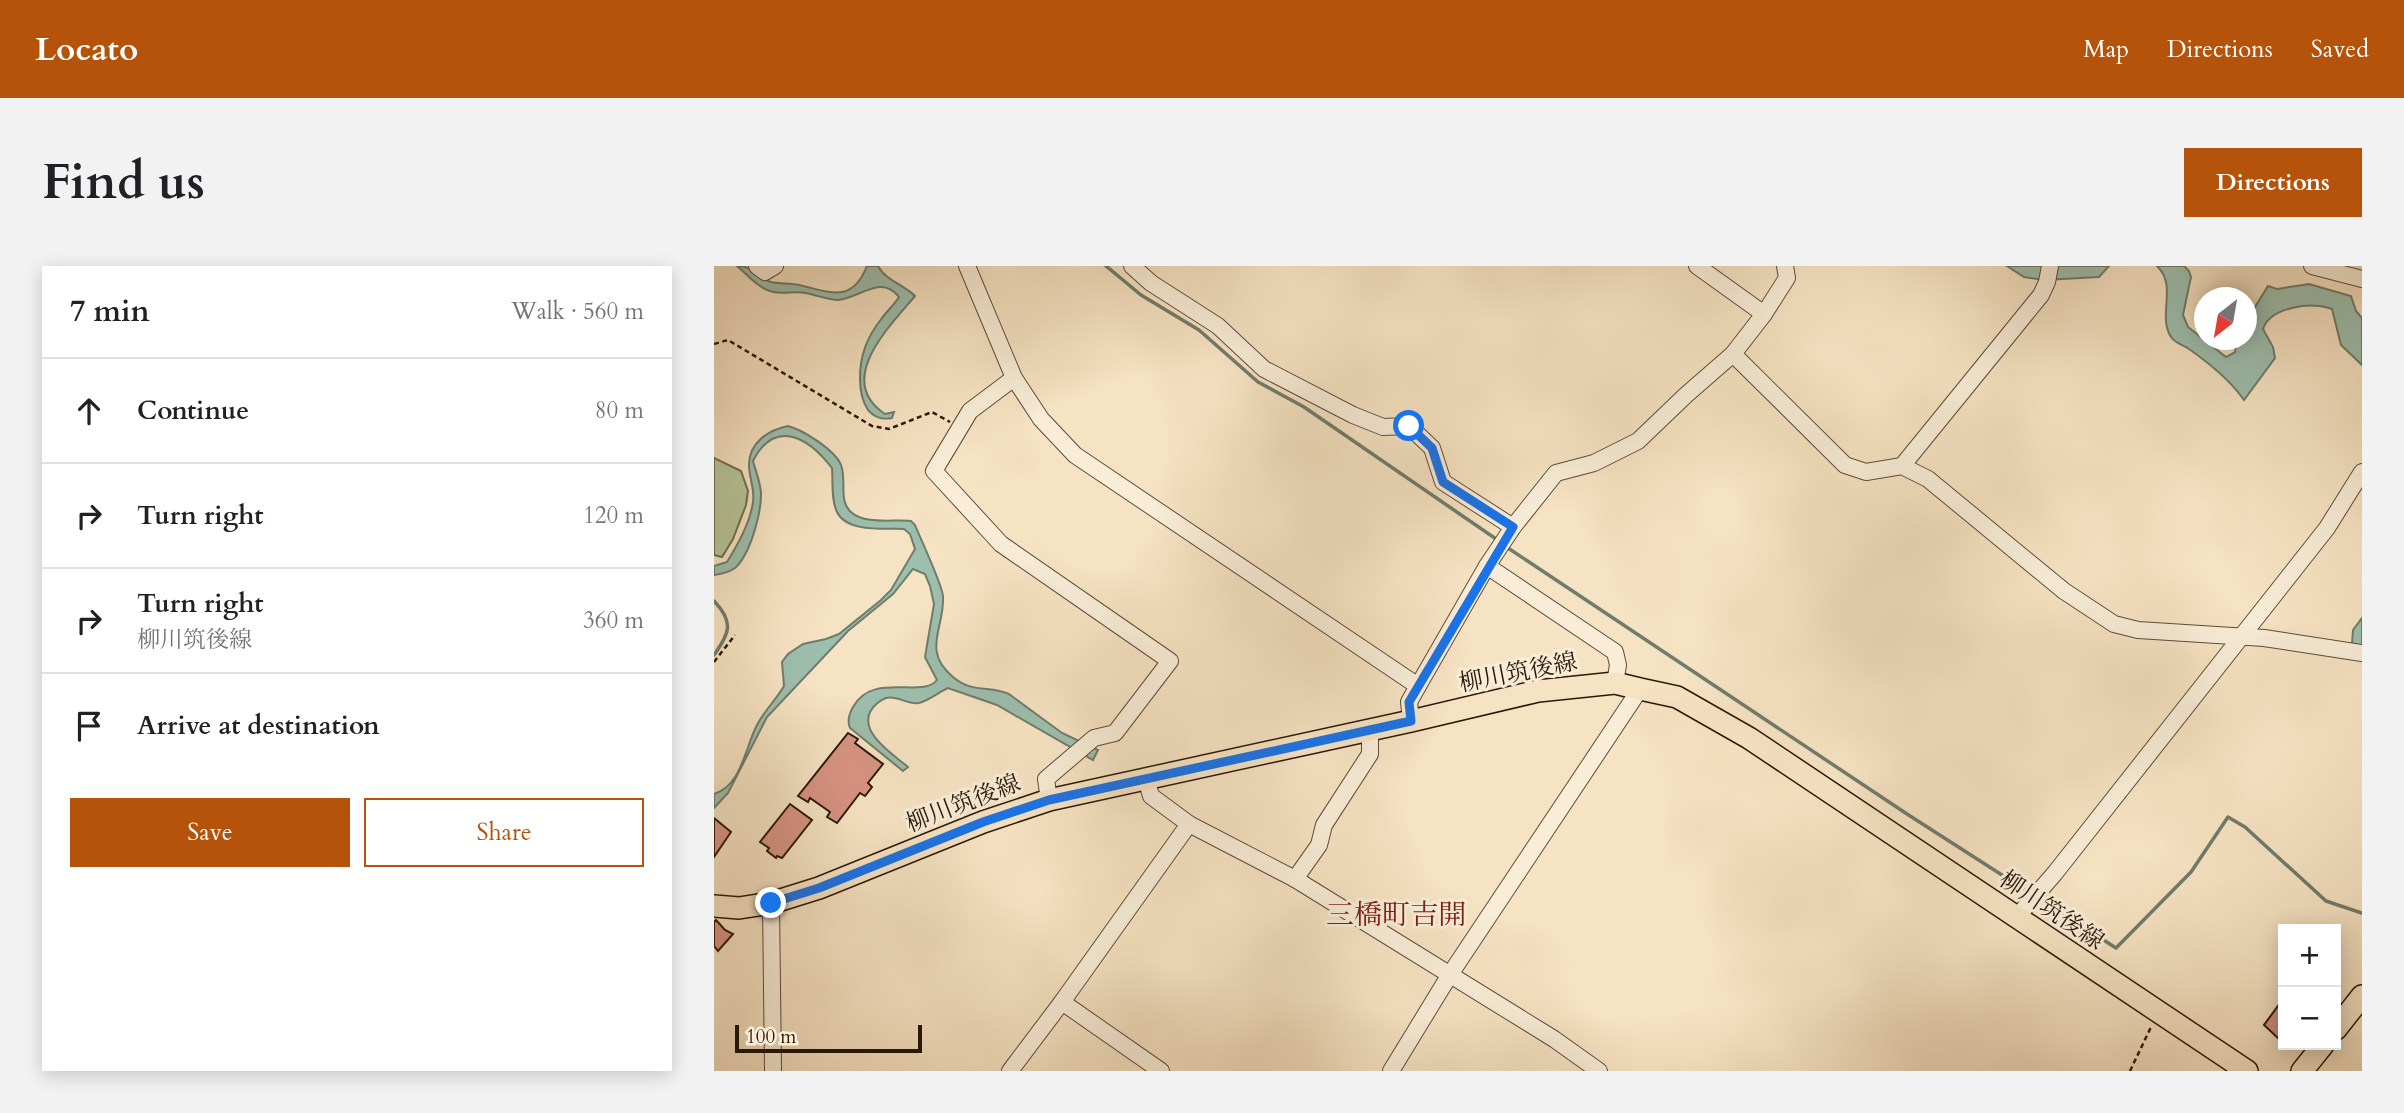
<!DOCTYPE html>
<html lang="en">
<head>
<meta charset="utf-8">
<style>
	:root { --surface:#fff; --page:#f2f2f2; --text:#202124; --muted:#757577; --line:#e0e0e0; --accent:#b45309 }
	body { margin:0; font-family:Cardo,"Noto Serif JP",serif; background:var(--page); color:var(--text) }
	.controls { position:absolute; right:21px; bottom:21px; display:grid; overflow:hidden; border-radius:0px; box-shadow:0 4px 18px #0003 }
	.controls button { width:63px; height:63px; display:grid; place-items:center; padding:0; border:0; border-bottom:2px solid var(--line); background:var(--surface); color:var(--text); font:35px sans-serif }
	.compass { position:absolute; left:1480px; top:21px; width:63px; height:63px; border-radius:50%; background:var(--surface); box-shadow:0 4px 18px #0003; rotate:211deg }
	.scale { position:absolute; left:21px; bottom:18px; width:187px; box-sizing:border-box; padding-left:7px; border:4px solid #2c1809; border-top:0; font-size:19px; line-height:24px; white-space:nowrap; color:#2c1809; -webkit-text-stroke:5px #f9edd8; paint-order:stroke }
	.stop { position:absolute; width:21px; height:21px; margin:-16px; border:5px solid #1a73e8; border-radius:50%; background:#fff }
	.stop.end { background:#1a73e8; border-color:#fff; box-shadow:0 2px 7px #0008 }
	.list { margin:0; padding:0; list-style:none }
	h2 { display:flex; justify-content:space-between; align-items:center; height:91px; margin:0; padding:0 28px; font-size:30px }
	h2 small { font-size:23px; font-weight:400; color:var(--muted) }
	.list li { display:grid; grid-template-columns:46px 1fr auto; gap:21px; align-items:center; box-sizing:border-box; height:105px; padding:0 28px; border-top:2px solid var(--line) }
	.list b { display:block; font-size:26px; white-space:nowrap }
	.list p { margin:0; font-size:23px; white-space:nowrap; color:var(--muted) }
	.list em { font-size:23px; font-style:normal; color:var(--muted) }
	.actions { display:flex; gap:14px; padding:21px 28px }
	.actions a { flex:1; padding:16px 0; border:2px solid var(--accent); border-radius:0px; text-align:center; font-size:24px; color:var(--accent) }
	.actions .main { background:var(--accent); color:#fff }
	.icon { flex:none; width:38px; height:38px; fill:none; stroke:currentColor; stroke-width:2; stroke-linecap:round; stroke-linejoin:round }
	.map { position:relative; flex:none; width:1648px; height:805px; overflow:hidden; border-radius:0px }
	header { display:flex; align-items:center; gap:42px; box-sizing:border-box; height:98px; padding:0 35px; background:var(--accent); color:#fff }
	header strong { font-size:33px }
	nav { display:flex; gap:38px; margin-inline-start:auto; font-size:24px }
	.intro { display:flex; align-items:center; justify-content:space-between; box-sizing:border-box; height:168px; padding:0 42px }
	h1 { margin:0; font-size:49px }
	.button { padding:18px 32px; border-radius:0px; background:var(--accent); color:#fff; font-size:24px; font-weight:700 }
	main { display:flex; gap:42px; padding:0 42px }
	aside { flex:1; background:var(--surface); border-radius:0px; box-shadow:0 4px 18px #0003 }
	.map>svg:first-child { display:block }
</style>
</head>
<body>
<header>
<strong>Locato</strong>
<nav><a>Map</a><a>Directions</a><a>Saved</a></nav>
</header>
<div class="intro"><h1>Find us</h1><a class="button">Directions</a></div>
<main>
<aside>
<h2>7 min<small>Walk · 560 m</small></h2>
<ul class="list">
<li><svg class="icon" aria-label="ahead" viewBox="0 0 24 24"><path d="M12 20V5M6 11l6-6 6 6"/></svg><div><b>Continue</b></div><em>80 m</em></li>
<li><svg class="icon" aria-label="right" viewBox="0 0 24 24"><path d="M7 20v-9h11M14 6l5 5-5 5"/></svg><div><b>Turn right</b></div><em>120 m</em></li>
<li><svg class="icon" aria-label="right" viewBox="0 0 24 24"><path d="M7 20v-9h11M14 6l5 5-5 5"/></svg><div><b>Turn right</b><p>柳川筑後線</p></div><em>360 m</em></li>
<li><svg class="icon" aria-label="arrive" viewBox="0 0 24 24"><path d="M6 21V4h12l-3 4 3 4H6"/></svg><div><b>Arrive at destination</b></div></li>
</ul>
<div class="actions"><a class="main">Save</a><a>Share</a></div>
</aside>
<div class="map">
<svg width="1648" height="805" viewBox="0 0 1648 805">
	<rect width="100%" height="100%" fill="#f6e3c3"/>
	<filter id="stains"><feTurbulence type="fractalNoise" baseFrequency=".00286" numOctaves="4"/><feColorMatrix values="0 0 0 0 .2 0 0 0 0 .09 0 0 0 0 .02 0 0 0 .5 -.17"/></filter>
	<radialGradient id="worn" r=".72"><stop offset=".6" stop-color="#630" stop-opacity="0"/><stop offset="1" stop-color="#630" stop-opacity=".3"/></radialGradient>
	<!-- green -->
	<polygon fill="#b6c598" stroke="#716e50" stroke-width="2" points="0,192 27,205 34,225 32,239 19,273 8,291 0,289"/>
	<!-- water -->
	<g fill="#9dbfae" stroke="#707c6c" stroke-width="2">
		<path d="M 23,0 C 40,0 43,12 57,16 C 66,18 76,17 85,19 C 116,26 138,38 153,0 L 164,0 C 171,14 190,19 201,30 C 176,60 120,114 171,148 L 180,146 L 178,152 C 168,154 161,152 154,144 C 148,135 146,123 146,112 C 146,89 153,71 168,52 C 173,45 180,39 185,31 C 167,8 146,32 124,34 C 114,34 102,29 92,27 C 81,25 70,28 59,26 C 45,23 34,9 23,0 Z"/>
		<polygon points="1293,0 1395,0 1385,11 1330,14 1310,11"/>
		<path d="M 1443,0 L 1470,0 L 1475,5 L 1477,11 L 1469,49 L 1474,61 L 1512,91 L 1521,86 L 1523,74 L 1532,74 L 1533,54 L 1554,20 L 1563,23 L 1595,18 L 1637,30 L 1642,45 L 1648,52 L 1648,99 L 1627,79 L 1618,43 C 1599,35 1556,41 1549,63 L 1559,81 L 1561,92 L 1530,134 C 1516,114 1495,97 1475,83 C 1469,79 1461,77 1457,71 C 1443,49 1464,20 1443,0 Z"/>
		<path d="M 74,160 C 89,164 121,184 127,199 C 133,214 124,235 137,246 C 151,259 179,253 197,255 L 201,259 C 207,274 228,318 229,330 C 231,362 207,384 239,411 C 259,428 276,419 295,428 L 348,467 L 384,484 L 379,494 L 283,439 L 234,422 C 225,426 214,435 205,437 C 194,439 183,429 172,432 C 166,434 159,440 156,446 C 146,468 180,489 194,501 L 189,505 L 136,462 C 133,455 135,448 139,441 C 159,405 208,433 223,414 L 211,391 L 220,338 L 216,320 L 211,308 L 199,303 L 179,328 L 134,365 L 53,451 L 14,527 L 0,542 L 0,528 C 27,520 31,483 42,461 C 49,446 62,434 70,420 L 68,396 L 74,388 L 89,378 L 112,373 L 125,368 L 167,334 L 177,324 L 201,283 L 196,268 L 190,263 C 171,262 133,267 123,246 C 117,234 119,215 118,202 C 94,171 61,152 39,195 C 42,206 47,218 47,228 C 47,248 36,289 21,302 C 14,307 8,308 0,309 L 0,300 L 13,296 C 24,278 36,257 39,236 C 41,223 35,212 35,199 C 35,176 55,164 74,160 Z"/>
		<polygon points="1648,352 1648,380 1638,378 1639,364"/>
	</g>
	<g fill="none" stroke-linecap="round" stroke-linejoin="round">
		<!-- stream -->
		<g stroke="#707c6c" stroke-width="3.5">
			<polyline points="392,0 427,29 485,64 544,116 590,141 785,275"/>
			<polyline points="791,280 1193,548 1316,627"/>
			<path d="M 0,335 C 20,356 16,367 0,389"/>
			<polyline points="1326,633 1402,682 1477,606 1514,551 1531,561 1612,635 1648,647"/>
		</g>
	</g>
	<!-- building -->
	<g fill="#d79383" stroke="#2c1809" stroke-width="2">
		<polygon points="134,467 144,473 141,477 169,498 154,517 158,521 151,530 146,527 123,557 113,551 116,546 96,532 94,536 84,530"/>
		<polygon points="76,538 98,554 68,592 63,590 62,592 53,585 55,582 46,576"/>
		<polygon points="0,552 17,566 0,591"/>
		<polygon points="2,654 11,664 19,668 4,685 0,680 0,656"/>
		<polygon points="1569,733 1569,769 1566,774 1550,759"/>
	</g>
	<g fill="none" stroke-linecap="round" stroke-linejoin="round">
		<!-- minor casing -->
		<g stroke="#5e4b38" stroke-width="18">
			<g id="minor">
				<polyline points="43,0 51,6 61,0"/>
				<polyline points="253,0 300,112 327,153 361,189 704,420 695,436 697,455"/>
				<polyline points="418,0 437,17 504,60 550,103 639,149 669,161 695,160 718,182 729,216 799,261"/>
				<polyline points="983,0 1050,48"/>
				<polyline points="1598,0 1648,13"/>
				<polyline points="1019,88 1131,199 1152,206 1188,200 1214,213 1350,325 1400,358 1424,364 1550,372 1648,387"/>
				<polyline points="300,112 256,145 220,205 287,278 456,395 401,467 380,472 332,513 335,534"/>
				<polyline points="1188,200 1327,29 1333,16 1336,0"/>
				<polyline points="773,300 799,261 842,207 880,197 924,175 972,129 1019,88 1050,48 1073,12 1071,0"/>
				<polyline points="704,420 773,300 901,386 904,399 901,417"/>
				<polyline points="432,512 437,530 475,558 581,613 840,773 885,805"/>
				<polyline points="581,613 605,579 610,559 656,488 656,464"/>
				<polyline points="57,637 59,805"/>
				<polyline points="1302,652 1341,607 1613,262 1648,206"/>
				<polyline points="348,736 447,805"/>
				<polyline points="296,805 348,736 475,558"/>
				<polyline points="677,805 735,710 926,423"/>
			</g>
		</g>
		<!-- major casing -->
		<g stroke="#2c1809" stroke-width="24">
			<g id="major">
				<polyline points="0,640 25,642 57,637 105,622 269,556 335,534 697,455 824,425 901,417 926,423 963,431 1035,472 1533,805"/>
				<polyline points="1622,763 1648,730"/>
				<polyline points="1588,805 1609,779"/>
			</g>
		</g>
		<!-- path -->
		<g stroke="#2c1809" stroke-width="2.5" stroke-dasharray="5 3.5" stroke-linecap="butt">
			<polyline points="0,78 14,74 158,160 175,163 218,146 236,156"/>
			<polyline points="0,396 21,369"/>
			<polyline points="1416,805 1438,759"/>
		</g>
		<!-- minor -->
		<use href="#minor" stroke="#f9edd8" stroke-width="16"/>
		<!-- major -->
		<use href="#major" stroke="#f6e3c3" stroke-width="21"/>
	</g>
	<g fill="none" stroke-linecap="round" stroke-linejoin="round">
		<!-- route -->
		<polyline stroke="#1a73e8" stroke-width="9" points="57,637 105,622 269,556 335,534 697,455 695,436 799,261 729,216 718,182 695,160"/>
	</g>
	<g text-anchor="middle" stroke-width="6" stroke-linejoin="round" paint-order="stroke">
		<!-- street labels -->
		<g font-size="24" fill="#2c1809" stroke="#f9edd8">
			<text transform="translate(804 406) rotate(-11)" y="8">柳川筑後線</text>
			<text transform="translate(249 537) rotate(-21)" y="8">柳川筑後線</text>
			<text transform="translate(1338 644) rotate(34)" y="8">柳川筑後線</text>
		</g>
		<!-- quarter labels -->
		<g font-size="28" fill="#7a1f14" stroke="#f9edd8">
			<text x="682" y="658">三橋町吉開</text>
		</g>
	</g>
	<rect width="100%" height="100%" filter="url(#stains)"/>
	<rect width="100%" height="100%" fill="url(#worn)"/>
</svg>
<div class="controls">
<button>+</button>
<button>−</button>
</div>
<svg class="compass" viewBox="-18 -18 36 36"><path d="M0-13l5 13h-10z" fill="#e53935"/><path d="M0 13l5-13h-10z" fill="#757577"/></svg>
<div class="scale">100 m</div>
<div class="stop" style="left:695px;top:160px"></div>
<div class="stop end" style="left:57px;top:637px"></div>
</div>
</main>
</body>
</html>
